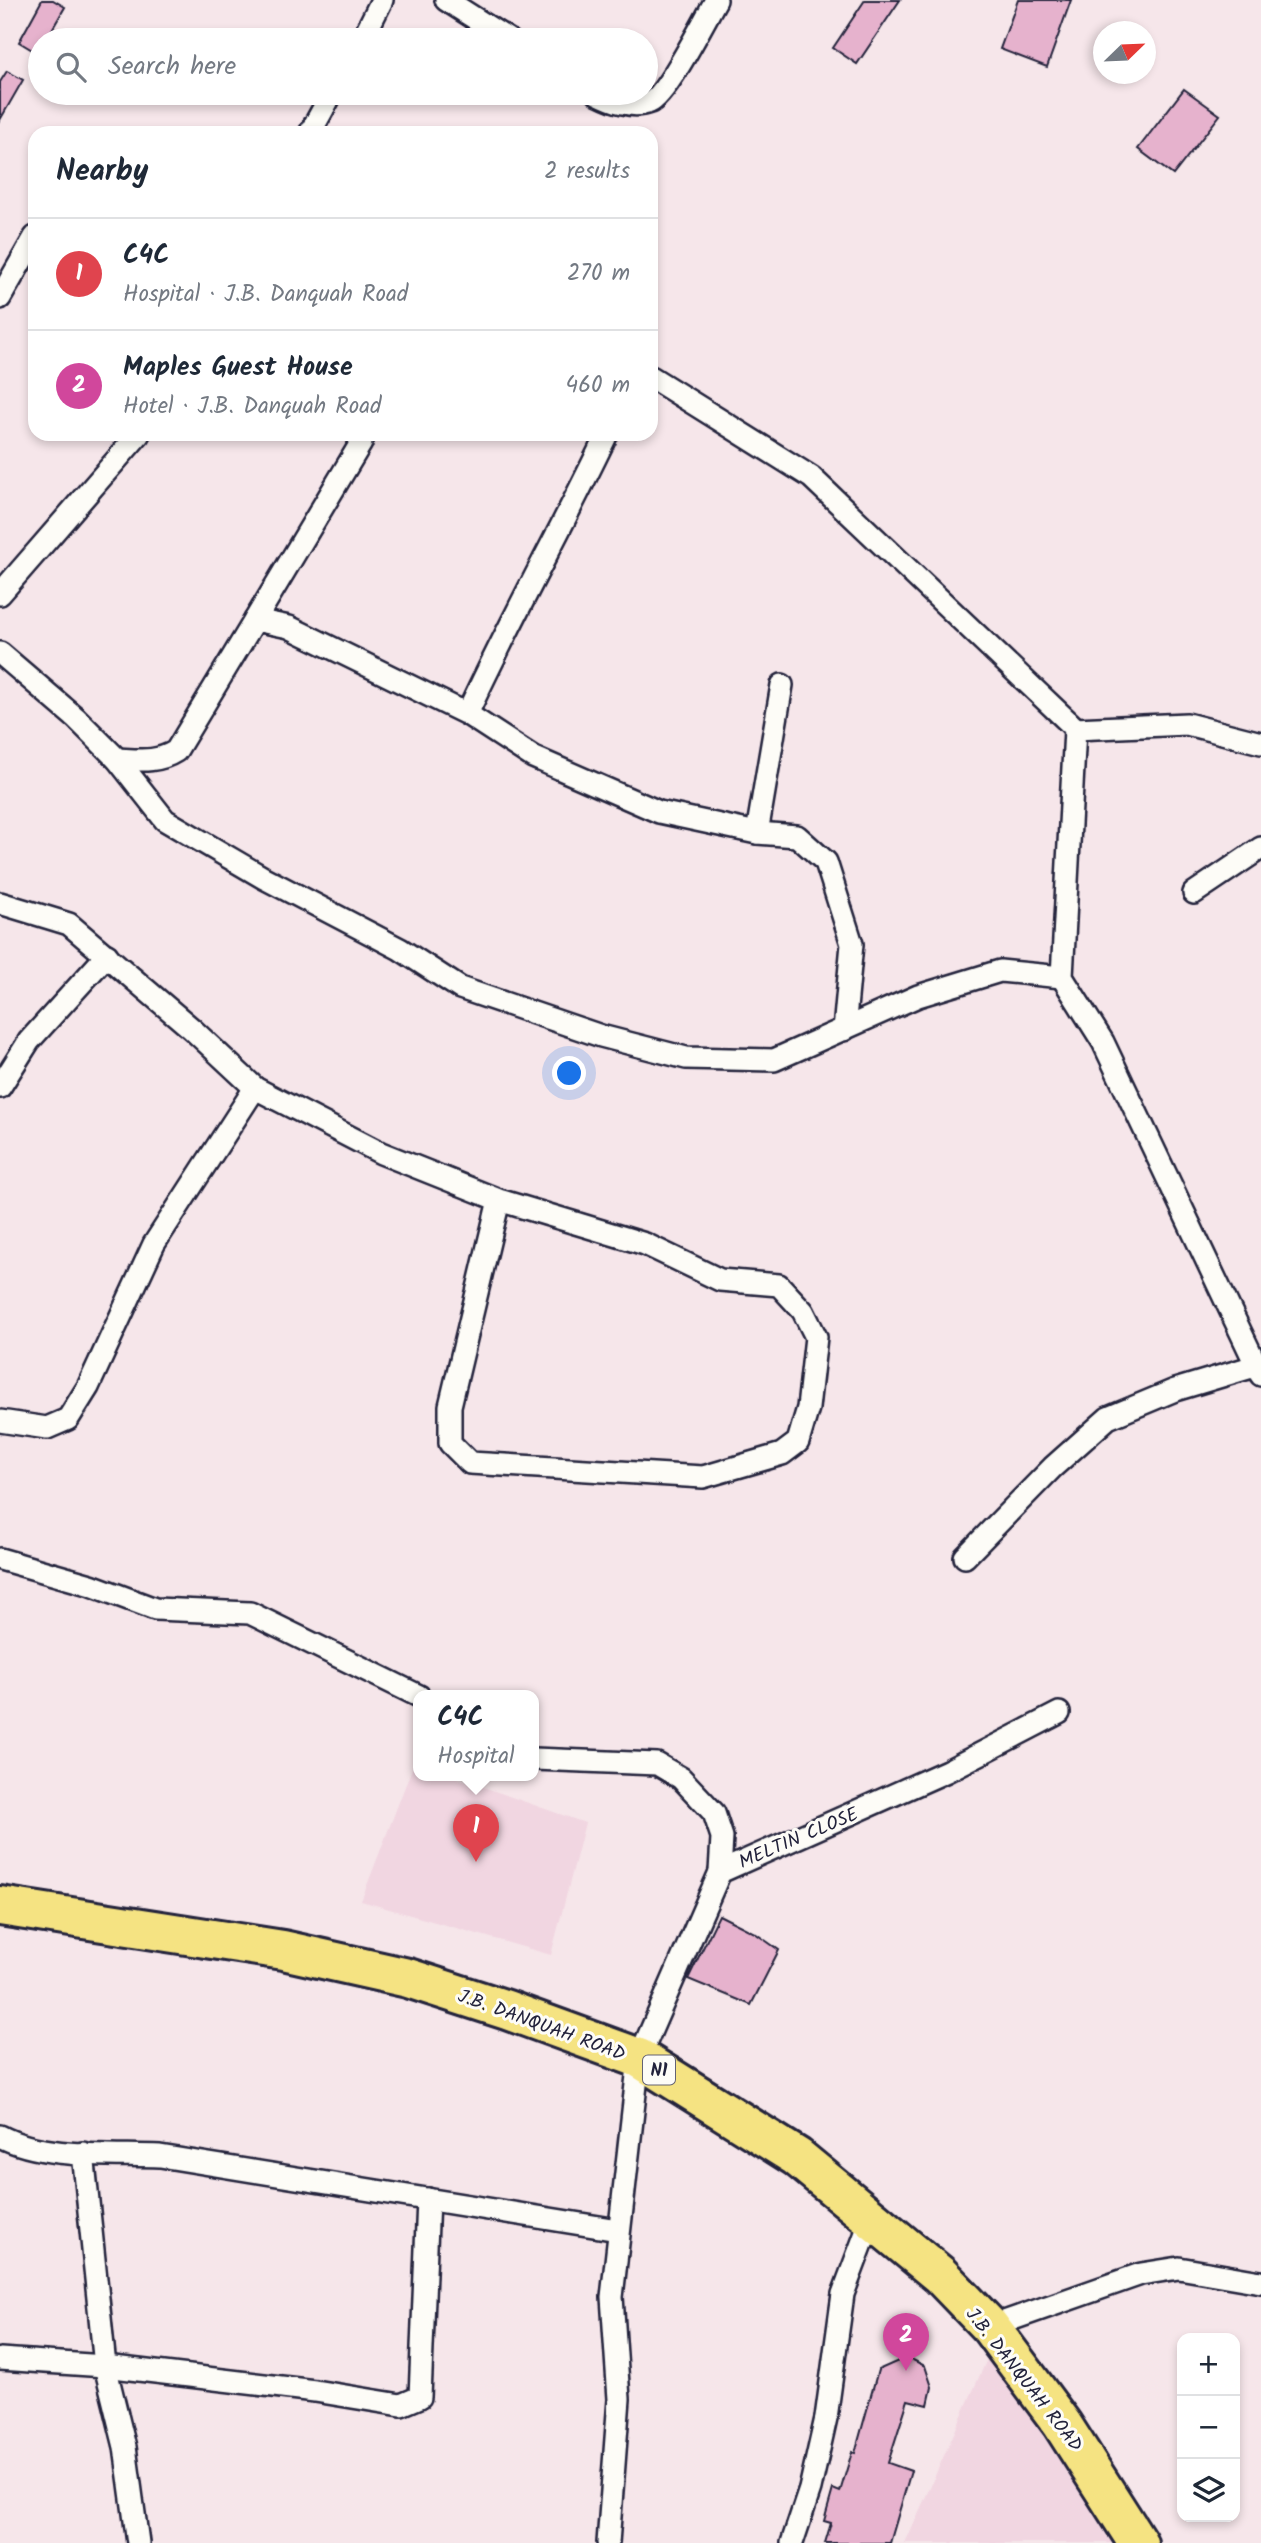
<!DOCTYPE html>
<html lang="en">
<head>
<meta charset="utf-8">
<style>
	:root { --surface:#fff; --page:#f2f2f3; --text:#1f2937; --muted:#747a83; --line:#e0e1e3; --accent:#22223b }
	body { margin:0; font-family:Kalam,sans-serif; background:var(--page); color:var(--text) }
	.controls { position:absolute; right:21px; bottom:21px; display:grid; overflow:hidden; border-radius:14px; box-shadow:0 4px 10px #0003 }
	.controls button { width:63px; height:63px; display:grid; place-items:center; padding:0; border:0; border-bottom:2px solid var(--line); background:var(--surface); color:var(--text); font:35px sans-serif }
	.compass { position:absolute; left:1093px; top:21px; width:63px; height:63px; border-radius:50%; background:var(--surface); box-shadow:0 4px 10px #0003; rotate:67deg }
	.you { position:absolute; left:570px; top:1074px; width:24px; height:24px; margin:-18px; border:5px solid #fff; border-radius:50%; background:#1a73e8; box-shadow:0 0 0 10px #1a73e833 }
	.badge { display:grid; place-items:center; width:46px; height:46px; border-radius:50%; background:var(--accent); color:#fff; font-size:23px; font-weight:700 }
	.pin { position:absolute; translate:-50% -58px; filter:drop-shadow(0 2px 4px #0008) }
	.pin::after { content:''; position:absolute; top:37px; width:24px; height:21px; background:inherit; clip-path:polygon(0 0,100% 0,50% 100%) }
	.popup { position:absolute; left:413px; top:1690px; width:126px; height:91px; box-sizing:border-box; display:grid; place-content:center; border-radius:14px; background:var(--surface); filter:drop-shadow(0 2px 5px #0005); font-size:23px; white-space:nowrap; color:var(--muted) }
	.popup b { font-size:26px; color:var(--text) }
	.popup::after { content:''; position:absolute; left:50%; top:100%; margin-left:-14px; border:14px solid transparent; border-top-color:var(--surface) }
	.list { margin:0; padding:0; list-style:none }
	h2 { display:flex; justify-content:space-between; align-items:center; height:91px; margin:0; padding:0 28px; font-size:30px }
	h2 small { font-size:23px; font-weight:400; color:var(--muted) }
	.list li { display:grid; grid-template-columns:46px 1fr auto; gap:21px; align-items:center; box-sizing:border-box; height:112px; padding:0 28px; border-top:2px solid var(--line) }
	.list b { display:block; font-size:26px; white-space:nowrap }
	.list p { margin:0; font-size:23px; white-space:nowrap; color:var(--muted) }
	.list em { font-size:23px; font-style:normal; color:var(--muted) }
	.icon { flex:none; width:38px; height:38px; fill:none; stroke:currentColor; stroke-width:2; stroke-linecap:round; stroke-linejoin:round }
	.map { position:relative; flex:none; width:1261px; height:2543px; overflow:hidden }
	.search { position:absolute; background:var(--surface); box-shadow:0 4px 10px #0003; left:28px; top:28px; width:630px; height:77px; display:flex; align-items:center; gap:18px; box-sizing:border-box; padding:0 24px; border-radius:38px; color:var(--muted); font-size:26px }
	.panel { position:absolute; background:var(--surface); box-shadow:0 4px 10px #0003; left:28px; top:126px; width:630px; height:315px; border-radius:21px }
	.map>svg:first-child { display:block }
</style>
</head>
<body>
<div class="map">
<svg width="1261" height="2543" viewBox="0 0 1261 2543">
	<rect width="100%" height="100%" fill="#f6e6ea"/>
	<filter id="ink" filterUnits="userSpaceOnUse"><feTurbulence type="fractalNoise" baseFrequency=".0143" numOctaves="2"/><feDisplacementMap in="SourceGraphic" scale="14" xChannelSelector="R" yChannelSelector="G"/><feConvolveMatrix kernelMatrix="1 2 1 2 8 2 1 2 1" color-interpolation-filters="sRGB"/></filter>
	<g filter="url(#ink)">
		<!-- built -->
		<g fill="#f1d6e1">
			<polygon points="414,1763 418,1765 418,1776 452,1776 585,1823 551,1955 361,1901"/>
			<polygon points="992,2348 1125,2543 905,2543"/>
		</g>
		<!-- building -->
		<g fill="#e6b2cd" stroke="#22223b" stroke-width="2">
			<polygon points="42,0 53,0 65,7 46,40 40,40 39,54 19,42"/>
			<polygon points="865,0 900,0 857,64 833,48"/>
			<polygon points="1018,0 1071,0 1047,67 1000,49"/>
			<polygon points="7,71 23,80 0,120 0,82"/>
			<polygon points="1184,89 1220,115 1173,175 1138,149"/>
			<polygon points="719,1915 755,1933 779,1950 751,2005 688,1979"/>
			<polygon points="907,2357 925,2366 932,2387 928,2405 908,2400 888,2463 911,2471 890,2543 825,2543 831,2523 824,2521 833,2489 840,2492 852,2452 855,2453 878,2370"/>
		</g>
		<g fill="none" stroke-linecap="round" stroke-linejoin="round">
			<!-- street casing -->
			<g stroke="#22223b" stroke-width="26">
				<g id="street">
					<polyline points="446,0 509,40"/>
					<polyline points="362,40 382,0"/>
					<path d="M 597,93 C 613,101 633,109 650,102 C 666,96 705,19 716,0"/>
					<polyline points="310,133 332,93"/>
					<polyline points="0,298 35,237"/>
					<polyline points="651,377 811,477 1076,729"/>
					<polyline points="0,594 139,434"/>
					<polyline points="255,620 361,443"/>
					<polyline points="0,653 76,718 117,759 165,820 264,878 400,949 460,988 601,1036 686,1058 774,1060 918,996 1000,971 1062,977"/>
					<path d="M 467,714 C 511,619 562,528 607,434"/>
					<polyline points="1261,743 1187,724 1075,729 1062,977 1103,1042 1261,1375"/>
					<path d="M 117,759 C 139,760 157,763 176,751 L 255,620 L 289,627 L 467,714 L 533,757 L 659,812 L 757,833 L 797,836 L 826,862 L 852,944 L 844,1030"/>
					<polyline points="757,833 782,685"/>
					<polyline points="1194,893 1261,848"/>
					<polyline points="0,903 69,924 192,1029 255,1088 381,1153 499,1200 645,1244 720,1280 779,1285 803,1311 816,1337 808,1408 798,1442 782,1454 703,1477 470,1463 450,1443 450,1406 499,1200"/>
					<polyline points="0,1087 29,1041 107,955"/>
					<polyline points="0,1421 47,1428 68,1419 88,1387 154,1244 255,1088"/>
					<polyline points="965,1557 1053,1467 1108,1418 1175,1390 1255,1366"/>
					<polyline points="0,1559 91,1585 155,1609 250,1613 419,1696"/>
					<polyline points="534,1759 657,1764 681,1778 714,1813 722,1837 720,1872"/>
					<path d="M 0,2136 C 43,2159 112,2154 160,2156 L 618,2230"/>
					<polyline points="83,2153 105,2366 125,2447 138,2543"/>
					<polyline points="990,2327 1141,2274 1179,2268 1261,2282"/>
					<polyline points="0,2359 105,2366 315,2391 401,2405 420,2397 428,2199"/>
					<polyline points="608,2543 619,2399 612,2297 639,2058 720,1872 947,1771 1059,1713"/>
					<polyline points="792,2543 810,2489 826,2418 843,2294 872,2217"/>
				</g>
			</g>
			<!-- highway casing -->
			<g stroke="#22223b" stroke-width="44">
				<polyline id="highway" points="0,1906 283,1950 408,1978 507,2010 639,2058 797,2157 940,2275 990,2327 1062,2424 1138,2543"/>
			</g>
			<!-- street -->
			<use href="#street" stroke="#fdfcf7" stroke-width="21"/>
			<!-- highway -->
			<use href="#highway" stroke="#f5e382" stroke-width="38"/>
		</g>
	</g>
	<g text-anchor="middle" stroke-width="6" stroke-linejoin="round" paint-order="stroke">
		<!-- shield labels -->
		<rect fill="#fdfcf7" stroke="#646373" stroke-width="2" x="643" y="2055.5" width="32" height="29" rx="5"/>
		<g font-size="18" font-weight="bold" fill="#22223b">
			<text x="659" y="2076">N1</text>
		</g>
		<!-- street labels -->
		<g font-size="19" fill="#22223b" stroke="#fdfcf7">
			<text transform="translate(798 1837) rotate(-23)" y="7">MELTIN CLOSE</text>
			<text transform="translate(542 2024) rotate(20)" y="7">J.B. DANQUAH ROAD</text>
			<text transform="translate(1025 2379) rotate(52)" y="7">J.B. DANQUAH ROAD</text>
		</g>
	</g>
</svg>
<div class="controls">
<button>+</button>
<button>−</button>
<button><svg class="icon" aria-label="layers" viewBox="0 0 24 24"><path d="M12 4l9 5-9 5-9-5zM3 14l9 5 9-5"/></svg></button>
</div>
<svg class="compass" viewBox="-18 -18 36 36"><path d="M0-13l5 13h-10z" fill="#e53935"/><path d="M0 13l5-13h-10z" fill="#747a83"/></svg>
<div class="you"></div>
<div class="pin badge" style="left:476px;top:1862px;background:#e0444e">1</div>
<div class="popup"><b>C4C</b>Hospital</div>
<div class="pin badge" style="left:906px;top:2371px;background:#d1479c">2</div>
<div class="search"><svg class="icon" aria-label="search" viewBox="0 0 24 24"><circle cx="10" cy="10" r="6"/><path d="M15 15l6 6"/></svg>Search here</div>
<section class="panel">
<h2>Nearby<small>2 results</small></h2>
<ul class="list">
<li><span class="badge" style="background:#e0444e">1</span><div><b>C4C</b><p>Hospital · J.B. Danquah Road</p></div><em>270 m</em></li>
<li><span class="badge" style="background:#d1479c">2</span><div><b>Maples Guest House</b><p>Hotel · J.B. Danquah Road</p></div><em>460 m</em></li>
</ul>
</section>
</div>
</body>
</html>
